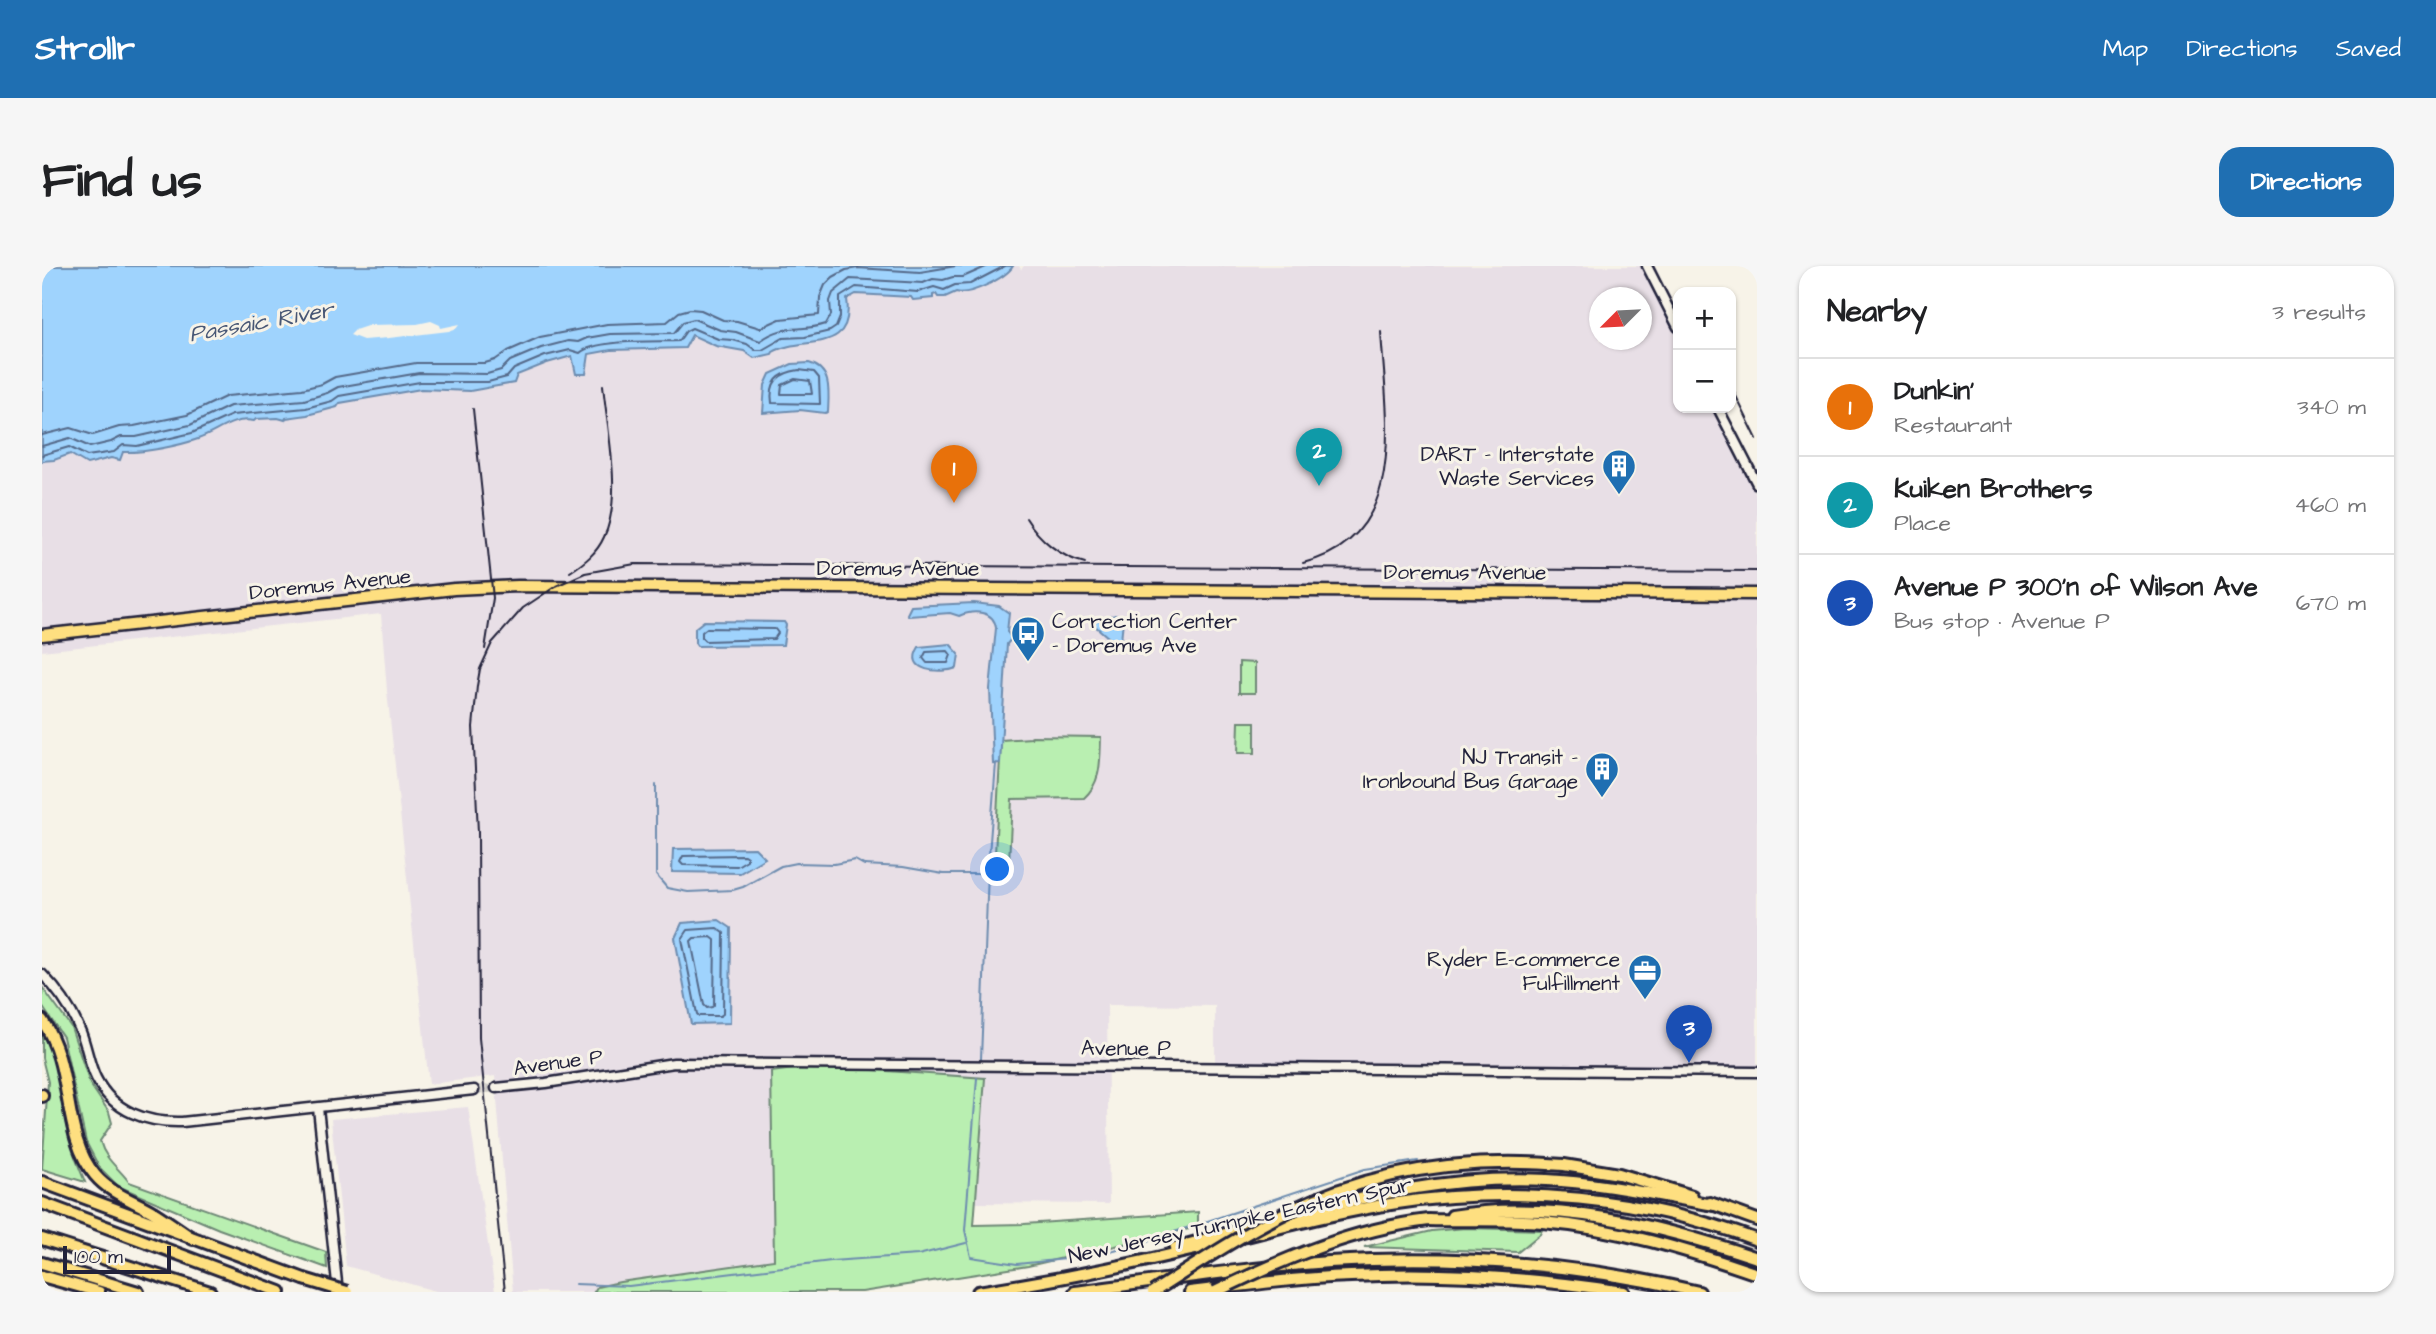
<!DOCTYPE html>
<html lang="en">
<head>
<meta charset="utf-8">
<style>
	:root { --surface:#fff; --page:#f6f6f6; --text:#202124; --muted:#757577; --line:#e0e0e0; --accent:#1f6fb2 }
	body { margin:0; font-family:"Architects Daughter",sans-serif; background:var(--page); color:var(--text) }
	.controls { position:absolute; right:21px; top:21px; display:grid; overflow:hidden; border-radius:14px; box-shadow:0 2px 5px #0004 }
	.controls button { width:63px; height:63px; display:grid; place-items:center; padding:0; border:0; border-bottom:2px solid var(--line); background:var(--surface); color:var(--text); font:35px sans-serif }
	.compass { position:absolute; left:1547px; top:21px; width:63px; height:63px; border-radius:50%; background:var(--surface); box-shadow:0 2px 5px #0004; rotate:246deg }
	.scale { position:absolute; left:21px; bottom:18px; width:108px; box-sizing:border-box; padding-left:7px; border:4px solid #22223b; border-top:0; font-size:19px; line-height:24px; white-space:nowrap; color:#22223b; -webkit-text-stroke:5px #f7f3e8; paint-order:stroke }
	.you { position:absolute; left:956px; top:604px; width:24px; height:24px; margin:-18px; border:5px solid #fff; border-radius:50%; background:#1a73e8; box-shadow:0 0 0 10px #1a73e833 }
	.badge { display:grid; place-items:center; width:46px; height:46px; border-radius:50%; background:var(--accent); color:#fff; font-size:23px; font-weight:700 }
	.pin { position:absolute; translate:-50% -58px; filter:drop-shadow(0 2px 4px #0008) }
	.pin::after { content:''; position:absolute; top:37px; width:24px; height:21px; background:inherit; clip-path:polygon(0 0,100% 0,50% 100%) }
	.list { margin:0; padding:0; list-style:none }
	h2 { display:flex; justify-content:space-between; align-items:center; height:91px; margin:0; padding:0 28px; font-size:30px }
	h2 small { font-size:23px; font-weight:400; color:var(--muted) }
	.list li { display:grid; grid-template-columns:46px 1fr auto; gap:21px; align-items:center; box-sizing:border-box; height:98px; padding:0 28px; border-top:2px solid var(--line) }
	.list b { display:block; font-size:26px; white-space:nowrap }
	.list p { margin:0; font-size:23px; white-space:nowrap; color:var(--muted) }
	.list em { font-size:23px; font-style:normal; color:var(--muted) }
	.map { position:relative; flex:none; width:1715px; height:1026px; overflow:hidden; border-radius:21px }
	header { display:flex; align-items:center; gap:42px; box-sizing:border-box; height:98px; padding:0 35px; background:var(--accent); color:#fff }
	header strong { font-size:33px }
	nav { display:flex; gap:38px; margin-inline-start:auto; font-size:24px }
	.intro { display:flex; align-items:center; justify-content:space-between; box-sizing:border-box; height:168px; padding:0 42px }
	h1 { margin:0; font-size:49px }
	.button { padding:18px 32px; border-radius:21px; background:var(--accent); color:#fff; font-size:24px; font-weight:700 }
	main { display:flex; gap:42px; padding:0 42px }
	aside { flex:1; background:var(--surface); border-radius:21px; box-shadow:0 2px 5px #0004 }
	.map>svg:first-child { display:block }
</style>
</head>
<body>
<header>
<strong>Strollr</strong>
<nav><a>Map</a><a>Directions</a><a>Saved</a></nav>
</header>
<div class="intro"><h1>Find us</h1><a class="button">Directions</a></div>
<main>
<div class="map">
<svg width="1715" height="1026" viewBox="0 0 1715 1026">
	<rect width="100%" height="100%" fill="#f7f3e8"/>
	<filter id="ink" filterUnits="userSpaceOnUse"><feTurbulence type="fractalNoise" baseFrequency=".0143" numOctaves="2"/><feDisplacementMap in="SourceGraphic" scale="14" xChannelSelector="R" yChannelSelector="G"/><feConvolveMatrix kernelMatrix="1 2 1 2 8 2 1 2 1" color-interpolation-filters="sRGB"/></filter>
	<g filter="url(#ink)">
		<!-- built -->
		<g fill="#e8dfe6" fill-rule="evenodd">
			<path d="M 971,0 L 977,0 L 979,3 L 982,0 L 1608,0 L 1636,64 L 1636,142 L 1672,142 L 1715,231 L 1715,806 L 1173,802 L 1173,740 L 1065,739 L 1067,938 L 933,937 L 943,812 L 729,806 L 733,994 L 578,1016 L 556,1021 L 552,1026 L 471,1026 L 453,810 L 387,818 L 345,425 L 339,348 L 0,385 L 0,195 L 28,188 L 45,198 L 69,192 L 81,186 L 96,187 L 151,174 L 192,155 L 265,149 L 295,141 L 298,137 L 379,123 L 428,125 L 448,123 L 472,117 L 475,110 L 505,97 L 531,90 L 544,108 L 546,88 L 569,84 L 642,82 L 650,68 L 674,80 L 731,86 L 743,78 L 746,80 L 757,77 L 761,79 L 778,76 L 805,33 L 814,28 L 870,31 L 871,34 L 890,32 L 891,29 L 894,28 L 903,31 ZM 1558,32 L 1600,32 L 1600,74 L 1558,74 Z"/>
			<polygon points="426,841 453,1026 397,1026 304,1000 289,853"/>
		</g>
		<!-- green -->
		<g fill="#b9efb1" stroke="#6e8876" stroke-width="2">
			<polygon points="1197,396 1213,397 1213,427 1197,427"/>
			<polygon points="1197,456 1213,456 1213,487 1196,487"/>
			<path d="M 990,470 L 1059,471 C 1058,494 1060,516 1042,532 L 970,533 L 967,597 L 952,607 L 959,474 L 989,472 Z"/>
			<path d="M 0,721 L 29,761 L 48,818 L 67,846 L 70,857 L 58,875 C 63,894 77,902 87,916 L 284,986 L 285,1002 L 177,963 L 76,920 L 57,901 L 44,876 L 21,771 L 0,740 Z"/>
			<path d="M 0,768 C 19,799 19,835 26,869 C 30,885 37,901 43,916 L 0,903 L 6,816 L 0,792 Z"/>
			<polygon points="775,800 943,812 932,959 982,958 1156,946 1156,961 986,1000 820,1026 552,1026 555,1021 578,1016 732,994 729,806"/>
			<polygon points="1423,962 1500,964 1498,968 1476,986 1322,981 1390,965"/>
		</g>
		<!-- water -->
		<g fill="#9fd3fd" stroke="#6d8caf" stroke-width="2">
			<path d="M 0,0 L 971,0 C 965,11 928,30 914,26 L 903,31 L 896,31 L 894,28 L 891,29 L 891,32 L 871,34 L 869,31 L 814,28 L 805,33 C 813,90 760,69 731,86 L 730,88 L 712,92 L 702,85 L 674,80 L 650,69 L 643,82 L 569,84 L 547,88 L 544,108 L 534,108 L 530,90 L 505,97 L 475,109 L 472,117 L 428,125 L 379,123 L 298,137 L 295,141 L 265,149 L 244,152 L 243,154 L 236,152 L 214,153 L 212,155 C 190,151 176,166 156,173 C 136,180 102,187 81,186 L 78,194 L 69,192 L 45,198 L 28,188 L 12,194 L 0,195 Z"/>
			<path d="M 767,97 C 790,103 787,126 786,146 L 783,147 L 758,144 L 721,147 L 723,119 L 728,108 L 750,98 Z"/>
			<path d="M 932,337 L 957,340 L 967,347 L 965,366 L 970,372 L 965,378 L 958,497 L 951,498 L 948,423 L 954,362 C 952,344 931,344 917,350 L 908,347 L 867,350 L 865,348 L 869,340 Z"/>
			<polygon points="1073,349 1081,353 1079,376 1074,378 1052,359 1052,355"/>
			<polygon points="662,355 742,356 744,359 741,379 655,380 653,377 653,362"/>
			<path d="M 908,378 L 917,388 L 915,402 C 899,408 861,406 877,381 Z"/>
			<polygon points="713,582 723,592 698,607 630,606 631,583"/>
			<polygon points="677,654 689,662 688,757 649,758 633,672 640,657"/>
		</g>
		<!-- pier -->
		<polygon fill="#f7f3e8" points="389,55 398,59 399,62 418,58 415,62 407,65 347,72 321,74 308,69 313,64 328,59 375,58"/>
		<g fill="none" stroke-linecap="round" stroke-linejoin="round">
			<!-- shore -->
			<g stroke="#546989" stroke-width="2">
				<path d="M 757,104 L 772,106 L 777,112 L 778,138 L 730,137 C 727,116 736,107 757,104 Z"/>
				<polygon points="753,113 768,115 770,128 739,128 740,119"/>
				<polyline points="0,169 29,162 51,169 77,161 92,160 145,149 185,130 260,123 280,118 293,111 374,97 443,97 453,94 466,85 498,71 565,58 625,56 637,46 648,43 659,44 681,54 695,55 718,62 738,53 777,49 778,31 783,19 791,11 804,4 816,2 878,6 914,0"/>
				<path d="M 0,180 L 28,172 L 48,181 L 69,176 L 79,171 L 94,171 L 148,159 L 188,140 L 262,134 L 285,127 L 296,121 L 377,107 L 445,108 L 459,104 L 468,95 L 499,82 L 526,75 L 536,76 L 545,72 L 568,68 L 632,67 L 641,56 L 652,53 L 678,64 L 694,66 L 718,75 C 744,56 757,67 784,58 L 789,49 L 788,35 L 791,27 L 808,13 L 881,17 L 891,13 L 901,14 L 911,11 L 921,11 L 946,0"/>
				<path d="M 0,189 L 27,181 L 45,190 L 72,186 L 81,179 L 95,180 L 150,167 L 190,149 L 264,142 L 290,135 L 297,130 L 378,116 L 446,116 L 465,111 L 472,103 L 503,90 L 528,84 L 538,87 C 553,73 614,76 637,75 L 644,65 L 650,62 L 676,73 L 691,74 L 705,78 L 713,84 L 720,84 L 741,72 L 763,71 L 788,65 L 794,61 L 798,51 L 798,31 L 814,21 L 876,26 L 892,21 L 902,24 L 913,19 L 928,18 L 963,0"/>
				<polygon points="665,362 733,363 736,367 732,373 663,375 660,372 660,366"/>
				<polygon points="906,385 909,389 906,397 885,397 881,392 884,386"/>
				<polygon points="702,589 705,591 705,594 695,600 641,599 638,596 641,590"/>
				<polygon points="675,662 682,667 681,748 678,750 657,750 655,748 640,673 646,664"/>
				<polygon points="669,671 673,674 672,739 670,741 665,742 662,739 649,675 652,672"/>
			</g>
			<!-- stream -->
			<g stroke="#6d8caf" stroke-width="2">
				<polyline points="614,519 614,609 625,622 646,626 691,624 701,621 739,600 754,597 792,598 813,594 822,599 861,601 901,608 937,608 946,602 954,497"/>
				<polyline points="939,793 946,605"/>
				<polyline points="935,812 923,964 929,991 975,998 1044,991 1096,978 1323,903 1376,895"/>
				<polyline points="533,1018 587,1020 789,995 876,989 924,977"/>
			</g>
			<!-- minor-tunnel -->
			<polyline stroke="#ccc9c5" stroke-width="8" stroke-dasharray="8 4" stroke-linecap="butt" points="432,824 454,822"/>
			<!-- minor casing -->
			<g stroke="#22223b" stroke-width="13">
				<g id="minor">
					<polyline points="1605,0 1636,61"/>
					<polyline points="1676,142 1715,218"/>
					<path d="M 0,708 C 17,725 30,744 39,766 C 45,781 47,798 54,812 C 71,846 105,857 140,856 L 432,824"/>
					<polyline points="454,822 504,817 632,797 1715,806"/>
					<polyline points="276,842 296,1026"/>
				</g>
			</g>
			<!-- major casing -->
			<g stroke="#22223b" stroke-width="15">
				<polyline id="major" points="0,369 412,323 476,320 1715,328"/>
			</g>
			<!-- highway casing -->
			<g stroke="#22223b" stroke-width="16">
				<g id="highway">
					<path d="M 0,754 C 33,802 19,869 53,909 C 69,928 91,934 111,946 C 125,955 138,964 151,973"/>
					<polyline points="0,829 0,830"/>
					<polyline points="1522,899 1577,908 1650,930"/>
					<polyline points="0,916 262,1013"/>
					<polyline points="0,937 238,1026"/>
					<polyline points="1668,937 1715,954"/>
					<path d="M 1410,950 C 1511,932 1619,960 1715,992"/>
					<path d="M 1238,953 C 1325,929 1413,909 1505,914 C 1562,917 1617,930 1673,939"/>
					<path d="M 1387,954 C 1424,955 1462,953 1500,956 C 1574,962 1646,984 1715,1008"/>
					<polyline points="0,973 168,1026"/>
					<polyline points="1133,982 1219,958"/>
					<polyline points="0,997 96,1026"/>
					<polyline points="0,1010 57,1026"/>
					<path d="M 936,1026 C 1008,1015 1079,1001 1149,984 C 1218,967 1286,947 1355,937 C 1476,919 1600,931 1715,974"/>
					<path d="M 1033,1026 C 1117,1015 1202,1002 1287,996 C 1410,988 1537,998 1657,1026"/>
					<path d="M 1148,1026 C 1202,1019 1255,1012 1309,1010 C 1400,1005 1492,1012 1582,1026"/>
				</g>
			</g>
			<!-- minor -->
			<use href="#minor" stroke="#f7f3e8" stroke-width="8"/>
			<!-- major -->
			<use href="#major" stroke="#fedf80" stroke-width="10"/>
			<!-- highway -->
			<use href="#highway" stroke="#fedf80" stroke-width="10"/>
			<!-- rail -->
			<g stroke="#22223b" stroke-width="2">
				<polyline points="1689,120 1715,173"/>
				<polyline points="431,143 451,332 443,383"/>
				<path d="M 984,252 C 997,273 1018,291 1043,297"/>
				<path d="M 1261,297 C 1369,271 1344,150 1339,66"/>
				<path d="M 528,306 C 542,297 555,287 562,271 C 581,232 565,162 561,119"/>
				<polyline points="463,1026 437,772 436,566 431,461 435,420 438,403 450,377 481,342 514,320 543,307 593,298 1715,305"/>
			</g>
			<!-- highway-bridge casing -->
			<g stroke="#22223b" stroke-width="16" stroke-linecap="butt">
				<g id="highway-bridge">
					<polyline points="262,1013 305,1026"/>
					<path d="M 1111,1026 C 1155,998 1198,969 1245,946 C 1332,903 1426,891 1522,899"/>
					<path d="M 1173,1026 C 1241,993 1311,963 1387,954"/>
				</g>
			</g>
			<!-- highway-bridge -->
			<use href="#highway-bridge" stroke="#fedf80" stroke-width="10"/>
		</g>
	</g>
	<!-- icons -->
	<defs>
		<g id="building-pin" transform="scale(1.75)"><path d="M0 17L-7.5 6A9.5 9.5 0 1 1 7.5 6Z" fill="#1f6fb2" stroke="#f7f3e8"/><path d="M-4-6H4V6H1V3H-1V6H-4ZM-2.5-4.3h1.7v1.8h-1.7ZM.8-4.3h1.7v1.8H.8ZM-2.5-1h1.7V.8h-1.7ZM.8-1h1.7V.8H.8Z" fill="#fff"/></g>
		<g id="bus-pin" transform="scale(1.75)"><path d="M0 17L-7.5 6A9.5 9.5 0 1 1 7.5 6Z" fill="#1f6fb2" stroke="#f7f3e8"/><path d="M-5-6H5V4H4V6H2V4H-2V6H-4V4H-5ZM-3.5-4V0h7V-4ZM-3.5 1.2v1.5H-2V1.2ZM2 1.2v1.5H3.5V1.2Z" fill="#fff"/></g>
		<g id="office-pin" transform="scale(1.75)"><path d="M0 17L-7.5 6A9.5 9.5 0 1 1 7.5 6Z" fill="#1f6fb2" stroke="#f7f3e8"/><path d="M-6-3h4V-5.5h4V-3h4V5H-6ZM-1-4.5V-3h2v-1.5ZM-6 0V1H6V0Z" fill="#fff"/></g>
	</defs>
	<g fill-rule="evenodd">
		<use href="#building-pin" x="1577" y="200"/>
		<use href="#bus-pin" x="986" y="367"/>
		<use href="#building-pin" x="1560" y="503"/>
		<use href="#office-pin" x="1603" y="705"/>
	</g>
	<g text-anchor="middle" stroke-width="6" stroke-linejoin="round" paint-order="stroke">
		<!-- poi labels -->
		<g font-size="21" fill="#22223b" stroke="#f7f3e8" text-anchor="end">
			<text x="1552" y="195">DART - Interstate<tspan x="1552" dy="24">Waste Services</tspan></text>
			<text x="1010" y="362" text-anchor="start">Correction Center<tspan x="1010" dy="24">- Doremus Ave</tspan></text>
			<text x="1536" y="498">NJ Transit -<tspan x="1536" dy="24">Ironbound Bus Garage</tspan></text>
			<text x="1578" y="700">Ryder E-commerce<tspan x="1578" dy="24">Fulfillment</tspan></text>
		</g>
		<!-- street labels -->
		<g font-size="21" fill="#22223b" stroke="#f7f3e8">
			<text x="856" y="309">Doremus Avenue</text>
			<text x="1423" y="313">Doremus Avenue</text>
			<text transform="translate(288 318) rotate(-6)" y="7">Doremus Avenue</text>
			<text x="1084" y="789">Avenue P</text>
			<text transform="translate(516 796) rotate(-8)" y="7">Avenue P</text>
			<text transform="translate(1198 954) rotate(-12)" y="7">New Jersey Turnpike Eastern Spur</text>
		</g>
		<!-- water labels -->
		<g font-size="23" font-style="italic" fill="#485775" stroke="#f7f3e8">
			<text transform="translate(219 55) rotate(-10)" y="8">Passaic River</text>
		</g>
	</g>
</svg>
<div class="controls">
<button>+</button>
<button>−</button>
</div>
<svg class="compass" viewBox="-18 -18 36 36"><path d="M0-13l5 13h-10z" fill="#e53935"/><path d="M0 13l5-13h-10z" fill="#757577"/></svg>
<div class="scale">100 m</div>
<div class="you"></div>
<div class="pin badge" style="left:912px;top:237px;background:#e8710a">1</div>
<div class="pin badge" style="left:1277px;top:220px;background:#0f9aa8">2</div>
<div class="pin badge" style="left:1647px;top:797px;background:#1a4fb4">3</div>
</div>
<aside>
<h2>Nearby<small>3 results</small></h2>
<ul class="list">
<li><span class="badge" style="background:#e8710a">1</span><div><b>Dunkin'</b><p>Restaurant</p></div><em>340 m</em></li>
<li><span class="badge" style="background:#0f9aa8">2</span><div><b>Kuiken Brothers</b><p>Place</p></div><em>460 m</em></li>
<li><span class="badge" style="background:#1a4fb4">3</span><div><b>Avenue P 300'n of Wilson Ave</b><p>Bus stop · Avenue P</p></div><em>670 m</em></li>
</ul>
</aside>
</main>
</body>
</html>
